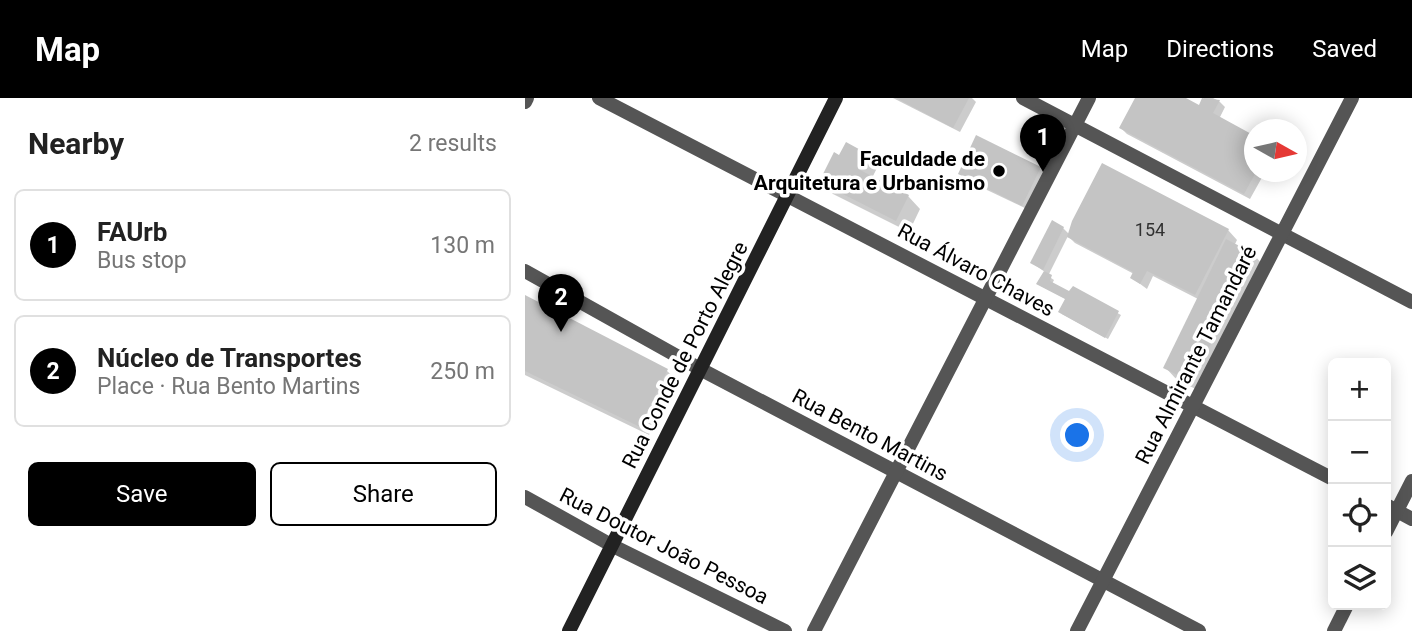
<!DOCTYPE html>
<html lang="en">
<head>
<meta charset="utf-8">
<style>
	:root { --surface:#fff; --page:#f6f6f6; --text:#222; --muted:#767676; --line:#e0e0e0; --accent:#000 }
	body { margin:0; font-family:Roboto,sans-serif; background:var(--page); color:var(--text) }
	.controls { position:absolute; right:21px; bottom:21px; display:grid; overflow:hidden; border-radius:10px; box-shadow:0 4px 18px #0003 }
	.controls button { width:63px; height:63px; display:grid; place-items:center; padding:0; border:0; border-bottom:2px solid var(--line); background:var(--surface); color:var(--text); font:35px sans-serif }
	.compass { position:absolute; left:719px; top:21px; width:63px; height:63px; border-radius:50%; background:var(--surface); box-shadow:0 4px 18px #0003; rotate:98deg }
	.you { position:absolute; left:553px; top:338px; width:24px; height:24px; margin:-18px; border:5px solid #fff; border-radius:50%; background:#1a73e8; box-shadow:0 0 0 10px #1a73e833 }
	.badge { display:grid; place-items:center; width:46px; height:46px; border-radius:50%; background:var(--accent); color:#fff; font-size:23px; font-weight:700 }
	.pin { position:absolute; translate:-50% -58px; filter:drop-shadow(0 2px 4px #0008) }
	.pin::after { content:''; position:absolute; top:37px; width:24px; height:21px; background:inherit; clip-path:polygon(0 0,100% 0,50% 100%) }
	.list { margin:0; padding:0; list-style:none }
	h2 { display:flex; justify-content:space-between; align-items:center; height:91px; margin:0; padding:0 28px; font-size:30px }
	h2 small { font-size:23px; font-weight:400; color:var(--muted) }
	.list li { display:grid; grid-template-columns:46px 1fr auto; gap:21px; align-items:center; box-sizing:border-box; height:112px; margin:0 14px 14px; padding:0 14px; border:2px solid var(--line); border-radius:10px }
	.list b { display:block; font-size:26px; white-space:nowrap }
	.list p { margin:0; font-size:23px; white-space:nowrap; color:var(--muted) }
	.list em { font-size:23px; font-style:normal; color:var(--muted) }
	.actions { display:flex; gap:14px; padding:21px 28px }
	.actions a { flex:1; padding:16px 0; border:2px solid var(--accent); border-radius:10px; text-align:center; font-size:24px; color:var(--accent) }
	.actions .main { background:var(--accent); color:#fff }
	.icon { flex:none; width:38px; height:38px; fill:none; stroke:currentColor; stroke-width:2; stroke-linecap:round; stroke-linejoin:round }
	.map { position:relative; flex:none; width:887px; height:533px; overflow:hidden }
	header { display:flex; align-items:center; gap:42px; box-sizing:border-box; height:98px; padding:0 35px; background:var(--accent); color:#fff }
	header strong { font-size:33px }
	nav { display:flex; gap:38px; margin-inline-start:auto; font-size:24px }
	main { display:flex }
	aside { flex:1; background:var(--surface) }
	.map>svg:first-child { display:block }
</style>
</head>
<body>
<header>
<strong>Map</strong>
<nav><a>Map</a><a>Directions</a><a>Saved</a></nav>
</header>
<main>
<aside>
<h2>Nearby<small>2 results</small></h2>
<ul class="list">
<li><span class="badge">1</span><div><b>FAUrb</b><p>Bus stop</p></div><em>130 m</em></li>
<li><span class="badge">2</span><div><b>Núcleo de Transportes</b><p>Place · Rua Bento Martins</p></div><em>250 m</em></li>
</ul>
<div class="actions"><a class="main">Save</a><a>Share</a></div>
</aside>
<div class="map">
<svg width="887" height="533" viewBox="0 0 887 533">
	<rect width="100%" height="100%" fill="#fff"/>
	<!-- shadow -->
	<g fill="#0003">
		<polygon points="368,0 447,0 451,4 435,34"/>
		<polygon points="612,0 657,0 675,9 679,0 688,0 694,3 700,9 694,21 730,74 740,74 725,101 602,36 596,30"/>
		<polygon points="340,56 353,68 347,80 383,98 395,111 384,134 308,96 296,83 315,60"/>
		<polygon points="515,70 521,76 504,112 441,82 435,76"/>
		<polygon points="538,130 545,137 703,132 712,142 709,148 729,157 741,170 679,295 652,282 640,269 673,201 628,178 622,191 607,180 609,176 550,145 543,138 523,178 529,182 527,186 544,195 548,191 596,217 583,241 537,216 541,201 516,188 520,174 507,165"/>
		<polygon points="0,199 142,273 152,282 124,337 0,277"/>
	</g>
	<!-- building -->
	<g fill="#c4c4c4">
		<polygon points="371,0 444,0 428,30"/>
		<polygon points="610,0 661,0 674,7 677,0 695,2 688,15 730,38 731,74 719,96 594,30"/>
		<polygon points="451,37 516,69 497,108 433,76"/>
		<polygon points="321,44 341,55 333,71 384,97 371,123 294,84 309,54 314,57"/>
		<polygon points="577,65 704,131 670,197 622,173 615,186 605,180 608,174 542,139 547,123"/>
		<polygon points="527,122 539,129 518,172 505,165"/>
		<polygon points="701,141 730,156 667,284 638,270"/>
		<polygon points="519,173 527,177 525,183 544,193 548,188 594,213 580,240 533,214 540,201 511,186"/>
		<polygon points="0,197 143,271 115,329 0,273"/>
	</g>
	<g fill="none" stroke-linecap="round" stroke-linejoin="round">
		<!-- street -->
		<g stroke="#555" stroke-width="14">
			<polyline points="74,0 808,381"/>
			<polyline points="498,0 887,204"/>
			<polyline points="0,4 2,0"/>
			<polyline points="0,173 177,272 674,533"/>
			<polyline points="0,399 88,448 260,533"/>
			<polyline points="861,407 887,421"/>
			<polyline points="861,434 887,383"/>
			<polyline points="289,533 564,0"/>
			<polyline points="552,533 827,0"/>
			<polyline points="809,533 822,507"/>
		</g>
		<!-- secondary -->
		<polyline stroke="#222" stroke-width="14" points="44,533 311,0"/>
	</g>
	<!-- markers -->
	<circle fill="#000" stroke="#fff" stroke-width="2.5" cx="474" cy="73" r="7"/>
	<g text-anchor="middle" stroke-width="7" stroke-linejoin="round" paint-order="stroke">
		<!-- number labels -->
		<g font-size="18" fill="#313131">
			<text x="625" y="138">154</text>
		</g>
		<!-- poi labels -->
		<g font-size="21" font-weight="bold" fill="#000" stroke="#fff" text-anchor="end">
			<text x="460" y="68">Faculdade de<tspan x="460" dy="24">Arquitetura e Urbanismo</tspan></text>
		</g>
		<!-- street labels -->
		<g font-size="21" fill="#000" stroke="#fff">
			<text transform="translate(451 172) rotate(28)" y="7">Rua Álvaro Chaves</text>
			<text transform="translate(160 257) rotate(-63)" y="7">Rua Conde de Porto Alegre</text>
			<text transform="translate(671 257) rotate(-63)" y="7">Rua Almirante Tamandaré</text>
			<text transform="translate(345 337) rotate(28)" y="7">Rua Bento Martins</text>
			<text transform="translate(139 448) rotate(27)" y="7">Rua Doutor João Pessoa</text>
		</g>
	</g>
</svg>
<div class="controls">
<button>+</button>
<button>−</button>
<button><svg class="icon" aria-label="locate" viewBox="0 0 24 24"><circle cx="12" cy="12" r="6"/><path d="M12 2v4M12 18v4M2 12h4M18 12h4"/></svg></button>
<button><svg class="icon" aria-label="layers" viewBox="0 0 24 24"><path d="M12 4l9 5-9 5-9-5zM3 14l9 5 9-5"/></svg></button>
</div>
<svg class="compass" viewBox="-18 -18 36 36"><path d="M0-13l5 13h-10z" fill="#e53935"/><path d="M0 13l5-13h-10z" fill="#767676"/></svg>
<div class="you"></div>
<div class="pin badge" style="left:518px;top:74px">1</div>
<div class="pin badge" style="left:36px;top:234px">2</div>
</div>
</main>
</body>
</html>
